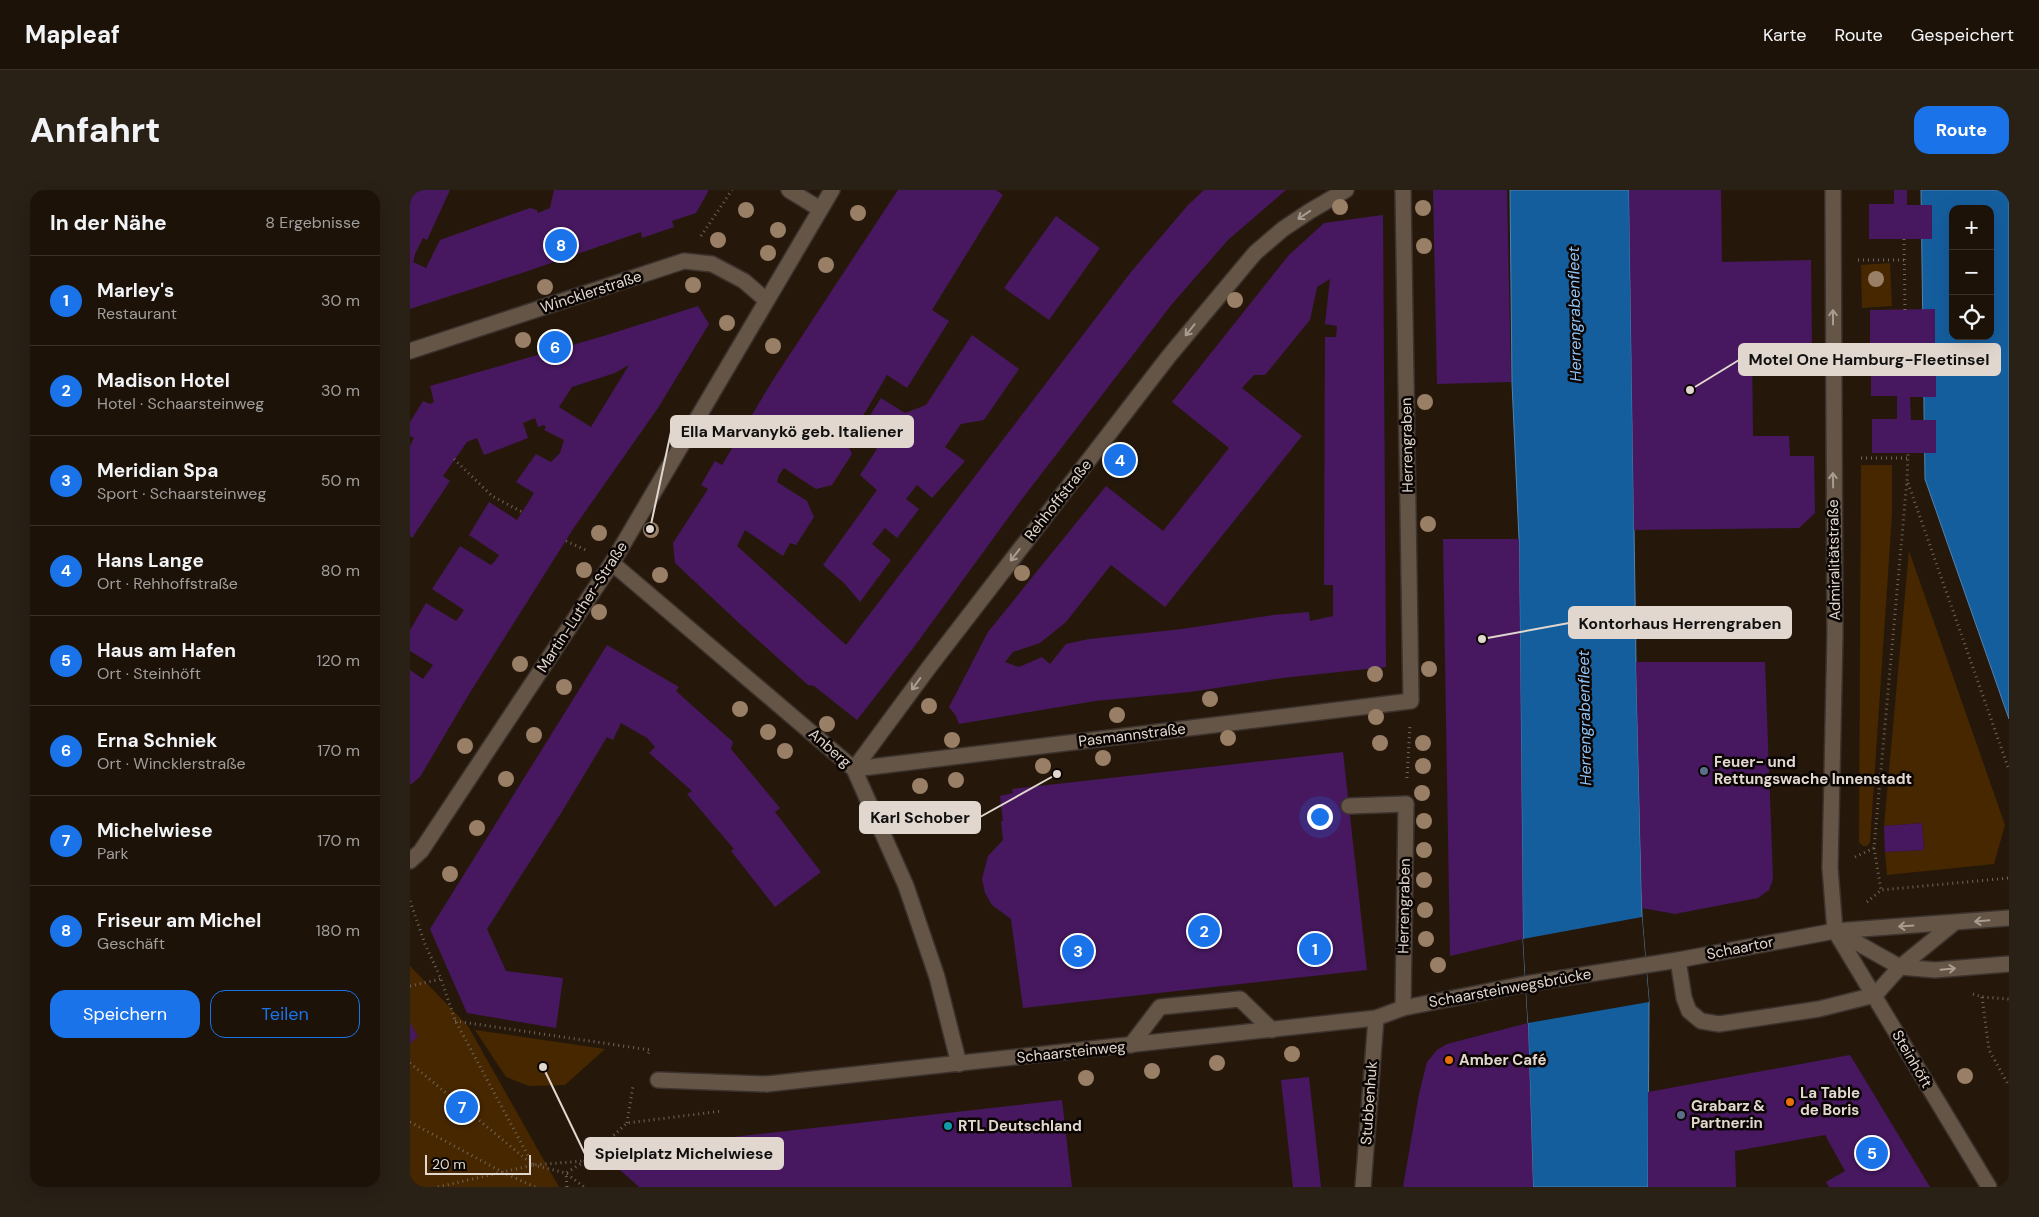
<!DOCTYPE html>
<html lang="de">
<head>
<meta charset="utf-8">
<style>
	:root { --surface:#1c1208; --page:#292016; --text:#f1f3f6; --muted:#a09e9c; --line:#3a3229; --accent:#1a73e8 }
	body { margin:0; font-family:"DM Sans",sans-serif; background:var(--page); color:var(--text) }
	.controls { position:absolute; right:15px; top:15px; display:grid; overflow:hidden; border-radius:10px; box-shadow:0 5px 20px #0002 }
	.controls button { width:45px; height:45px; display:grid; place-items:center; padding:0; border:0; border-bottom:1px solid var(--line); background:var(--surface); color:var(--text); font:25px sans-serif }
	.scale { position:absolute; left:15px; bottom:12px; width:106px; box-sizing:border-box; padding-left:5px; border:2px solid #e1d7cf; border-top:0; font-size:14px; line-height:18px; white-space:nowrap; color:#e1d7cf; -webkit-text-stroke:4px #0a0502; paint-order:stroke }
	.you { position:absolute; left:909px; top:626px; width:18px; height:18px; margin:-12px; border:4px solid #fff; border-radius:50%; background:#1a73e8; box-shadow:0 0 0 8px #1a73e833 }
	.badge { display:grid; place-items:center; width:32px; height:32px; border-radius:50%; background:var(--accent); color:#fff; font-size:16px; font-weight:700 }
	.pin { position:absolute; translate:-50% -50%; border:2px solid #fff; box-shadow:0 1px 5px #0006 }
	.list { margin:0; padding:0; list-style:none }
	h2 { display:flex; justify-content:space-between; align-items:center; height:65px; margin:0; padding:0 20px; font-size:21px }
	h2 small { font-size:16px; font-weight:400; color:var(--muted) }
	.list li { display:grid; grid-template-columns:32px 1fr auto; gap:15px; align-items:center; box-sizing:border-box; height:90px; padding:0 20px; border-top:1px solid var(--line) }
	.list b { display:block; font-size:19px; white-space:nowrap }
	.list p { margin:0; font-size:16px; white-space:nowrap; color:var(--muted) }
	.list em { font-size:16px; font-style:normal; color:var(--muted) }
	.actions { display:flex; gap:10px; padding:15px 20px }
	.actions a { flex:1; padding:11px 0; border:1px solid var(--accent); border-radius:15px; text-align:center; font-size:18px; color:var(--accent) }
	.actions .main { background:var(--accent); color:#fff }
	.icon { flex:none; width:28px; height:28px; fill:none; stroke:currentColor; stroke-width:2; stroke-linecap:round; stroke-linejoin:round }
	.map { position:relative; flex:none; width:1599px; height:997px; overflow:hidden; border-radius:15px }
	header { display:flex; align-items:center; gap:30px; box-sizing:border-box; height:70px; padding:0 25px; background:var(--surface); border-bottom:1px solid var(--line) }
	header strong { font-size:24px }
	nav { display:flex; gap:28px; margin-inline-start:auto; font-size:18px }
	.intro { display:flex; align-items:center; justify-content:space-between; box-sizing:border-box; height:120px; padding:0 30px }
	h1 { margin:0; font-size:35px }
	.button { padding:12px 22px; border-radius:15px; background:var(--accent); color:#fff; font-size:18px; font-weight:700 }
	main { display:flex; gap:30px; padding:0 30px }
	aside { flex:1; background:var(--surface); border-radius:15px; box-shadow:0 5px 20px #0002 }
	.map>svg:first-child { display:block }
</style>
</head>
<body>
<header>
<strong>Mapleaf</strong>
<nav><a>Karte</a><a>Route</a><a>Gespeichert</a></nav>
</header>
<div class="intro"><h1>Anfahrt</h1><a class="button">Route</a></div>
<main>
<aside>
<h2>In der Nähe<small>8 Ergebnisse</small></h2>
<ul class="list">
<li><span class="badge">1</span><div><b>Marley's</b><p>Restaurant</p></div><em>30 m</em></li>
<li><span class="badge">2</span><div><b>Madison Hotel</b><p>Hotel · Schaarsteinweg</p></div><em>30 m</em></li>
<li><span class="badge">3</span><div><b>Meridian Spa</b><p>Sport · Schaarsteinweg</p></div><em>50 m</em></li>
<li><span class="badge">4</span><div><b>Hans Lange</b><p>Ort · Rehhoffstraße</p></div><em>80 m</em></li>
<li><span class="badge">5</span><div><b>Haus am Hafen</b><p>Ort · Steinhöft</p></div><em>120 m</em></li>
<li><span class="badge">6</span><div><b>Erna Schniek</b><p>Ort · Wincklerstraße</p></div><em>170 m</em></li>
<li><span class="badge">7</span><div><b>Michelwiese</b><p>Park</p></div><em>170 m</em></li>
<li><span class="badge">8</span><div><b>Friseur am Michel</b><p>Geschäft</p></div><em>180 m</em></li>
</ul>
<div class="actions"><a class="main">Speichern</a><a>Teilen</a></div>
</aside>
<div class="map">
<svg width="1599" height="997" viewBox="0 0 1599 997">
	<rect width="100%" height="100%" fill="#25180b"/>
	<!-- green -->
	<g fill="#462700">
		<polygon points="1480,73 1482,116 1452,118 1451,75"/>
		<polygon points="1451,275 1482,275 1482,324 1460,652 1457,656 1453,656 1449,652"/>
		<polygon points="1499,361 1595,635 1584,674 1477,685 1475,662 1514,660 1512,633 1474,636"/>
		<polygon points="0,776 58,836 149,997 0,997"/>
		<polygon points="65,840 195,859 155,895 119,896 96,887"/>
	</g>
	<!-- water -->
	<g fill="#155e9e" stroke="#5282ad" fill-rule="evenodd">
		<polygon points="1100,0 1219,0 1226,472 1232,727 1239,812 1238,997 1123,997 1118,833 1113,749 1109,349 1102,193"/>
		<path d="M 1511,0 L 1599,0 L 1599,529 L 1515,289 ZM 1543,19 L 1580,19 L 1580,146 L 1543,146 Z"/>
	</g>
	<!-- pier -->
	<polygon fill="#25180b" points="1232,727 1239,812 1118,833 1113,749"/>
	<!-- building -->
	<g fill="#47185f" fill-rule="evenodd">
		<polygon points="0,0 40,0 17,50 13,48 5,64 3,72 16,78 30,50 120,18 127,20 128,23 140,18 144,0 299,0 286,23 262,31 264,37 232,48 231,42 115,82 0,119"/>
		<polygon points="488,0 586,0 593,5 522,120 539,131 497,198 477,185 437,253 442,264 422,295 406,299 374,278 369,285 367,292 397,311 404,327 386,355 380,353 373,366 335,340 327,356 436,455 721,82 778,15 794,0 876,0 818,50 762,114 609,313 504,457 447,530 404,496 398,495 330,434 265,373 263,353 298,299 291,295 305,271 312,275 363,190"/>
		<polygon points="1023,0 1097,0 1101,192 1027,194"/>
		<polygon points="1219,0 1311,0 1312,72 1401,70 1402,161 1342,162 1343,246 1379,246 1380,266 1404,266 1405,323 1389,338 1224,340"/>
		<polygon points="1484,0 1497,0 1497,15 1522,15 1522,49 1459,49 1459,14 1484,14"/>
		<path d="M 973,25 L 976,477 L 872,488 L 780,502 L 685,511 L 549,534 L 546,526 L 539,517 L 578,442 L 696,296 L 753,341 L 819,258 L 762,212 L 878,66 L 914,33 ZM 920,89 L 915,134 L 927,136 L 926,147 L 915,147 L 914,395 L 923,395 L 923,426 L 900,431 L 899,422 L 863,425 L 772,439 L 679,449 L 656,454 L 640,474 L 632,467 L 609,477 L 595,472 L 603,462 L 630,453 L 656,432 L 701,375 L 755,417 L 892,246 L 832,198 L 844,185 L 855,185 L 900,130 L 907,97 Z"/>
		<polygon points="646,26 690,58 639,130 594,98"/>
		<path d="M 288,116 L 299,134 L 248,218 L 163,339 L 56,509 L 10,587 L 0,595 L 0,480 L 13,489 L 23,475 L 0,461 L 0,440 L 16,413 L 46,431 L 50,426 L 54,420 L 22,399 L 50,356 L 81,375 L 85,371 L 89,365 L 59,345 L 79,312 L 107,330 L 124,303 L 106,292 L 126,264 L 141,272 L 150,263 L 154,250 L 134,240 L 136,237 L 134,235 L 128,237 L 125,228 L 113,233 L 118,248 L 74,265 L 67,248 L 57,252 L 33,286 L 40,291 L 2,348 L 0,346 L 0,256 L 4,248 L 0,246 L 0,232 L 13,211 L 20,214 L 24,212 L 20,196 L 197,145 ZM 219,175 L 181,237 L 149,217 L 162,197 L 205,183 Z"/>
		<polygon points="1525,119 1525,155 1500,155 1499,174 1526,174 1526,207 1500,207 1501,230 1526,230 1526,263 1462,263 1462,229 1487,229 1487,206 1461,206 1461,174 1487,174 1487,155 1460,155 1460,120"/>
		<polygon points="562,145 609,179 574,230 551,234 535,257 555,271 522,308 507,295 496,309 509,319 487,348 475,338 462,354 481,370 450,412 434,393 413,375 467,300 450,285 467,259 447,246 471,208 495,223 516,215"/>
		<polygon points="1033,349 1109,349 1113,749 1040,766"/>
		<polygon points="197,455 269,497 266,501 323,552 321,559 370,618 365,622 411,682 365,717 321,661 324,659 277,604 282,601 239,563 245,557 237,548 211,533 203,550 197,547 153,620 77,739 96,781 153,788 146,838 57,823 20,739"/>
		<polygon points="1226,472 1355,472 1363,689 1359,700 1348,708 1265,724 1232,718"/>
		<polygon points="933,562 957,780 613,818 601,729 582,715 575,703 572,689 578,666 593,650 591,631 593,631 590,606 603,603 602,599"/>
		<polygon points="1512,633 1514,660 1475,662 1474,636"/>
		<polygon points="0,833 8,846 0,854"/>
		<polygon points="1118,833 1123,997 993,997 1009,904 1017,872 1027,860 1037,854"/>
		<polygon points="1440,865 1520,997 1419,997 1416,992 1435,981 1415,945 1325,961 1326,997 1238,997 1238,902"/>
		<polygon points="899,887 911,997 883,997 871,890"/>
		<polygon points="652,910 662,997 229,997 190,962"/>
	</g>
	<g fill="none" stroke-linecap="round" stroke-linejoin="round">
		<!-- lane casing -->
		<g stroke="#3c322e" stroke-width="18">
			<g id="lane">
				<polyline points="939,616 996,614"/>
				<polyline points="1268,770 1274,808 1279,821 1291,831 1309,834 1409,819 1465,805"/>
				<polyline points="721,855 750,817 830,809 862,840"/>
				<polyline points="248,890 357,894"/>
			</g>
		</g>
		<!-- street casing -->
		<g stroke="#3c322e" stroke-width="18">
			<g id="street">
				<polyline points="379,0 410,19"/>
				<polyline points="1423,0 1425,444 1420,678 1425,741 1579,997"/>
				<polyline points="0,161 274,71 302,74 334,91 356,110"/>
				<polyline points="202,373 444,579 496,696 527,787 549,874"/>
				<polyline points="444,579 1001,511 993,0"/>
				<polyline points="444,579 520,476 759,166 845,63 873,39 900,21 936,0"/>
				<polyline points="0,671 11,661 202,373 422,0"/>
				<polyline points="1426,741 1490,777 1525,780 1599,774"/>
				<polyline points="1465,805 1490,777 1544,733"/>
				<polyline points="993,818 996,614"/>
				<polyline points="357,894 966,828 993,818 1115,794 1268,770 1425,741 1599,728"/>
				<polyline points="953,997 966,828"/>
			</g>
		</g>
		<!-- path -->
		<g stroke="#71655a" stroke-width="3" stroke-dasharray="1 4" stroke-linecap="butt">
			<polyline points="291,46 322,0"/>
			<polyline points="1494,49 1495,120"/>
			<polyline points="1448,70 1495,70"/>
			<polyline points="1451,268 1498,268"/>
			<polyline points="44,269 82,306 112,322"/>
			<polyline points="1498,293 1599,580"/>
			<polyline points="156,351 178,361"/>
			<polyline points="997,588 1000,536"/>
			<polyline points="1464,658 1471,700"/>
			<polyline points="1445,667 1464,658 1497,290 1498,263"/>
			<polyline points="0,711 15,754 31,789 45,830 123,975"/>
			<polyline points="1457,712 1471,700 1599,688"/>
			<polyline points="0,796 31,789"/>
			<polyline points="1563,804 1572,807 1599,809"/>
			<polyline points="1572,807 1579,860 1599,896"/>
			<polyline points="45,831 240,860 237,866"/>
			<polyline points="0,873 123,975 156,983 174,997"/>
			<polyline points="0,932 94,983 125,997"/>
			<polyline points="217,933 223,896"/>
			<polyline points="28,997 123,975 174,971"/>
			<polyline points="157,997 156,983 177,970 217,933 312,921"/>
		</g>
		<!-- lane -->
		<use href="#lane" stroke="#645546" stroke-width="15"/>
		<!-- street -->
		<use href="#street" stroke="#645546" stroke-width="15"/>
	</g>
	<!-- trees -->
	<g fill="#997f66">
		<circle cx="930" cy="17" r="8"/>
		<circle cx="1013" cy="18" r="8"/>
		<circle cx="336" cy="20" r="8"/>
		<circle cx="448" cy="23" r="8"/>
		<circle cx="368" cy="40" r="8"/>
		<circle cx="308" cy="50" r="8"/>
		<circle cx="1014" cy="56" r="8"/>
		<circle cx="358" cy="63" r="8"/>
		<circle cx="416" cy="75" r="8"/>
		<circle cx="1466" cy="89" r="8"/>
		<circle cx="283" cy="95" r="8"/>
		<circle cx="135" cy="97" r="8"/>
		<circle cx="825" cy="110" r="8"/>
		<circle cx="317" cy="133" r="8"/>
		<circle cx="113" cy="150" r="8"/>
		<circle cx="363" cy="156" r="8"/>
		<circle cx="1015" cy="212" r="8"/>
		<circle cx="703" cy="264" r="8"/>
		<circle cx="1018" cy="334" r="8"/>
		<circle cx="241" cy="340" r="8"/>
		<circle cx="189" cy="343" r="8"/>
		<circle cx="174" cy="380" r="8"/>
		<circle cx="612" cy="383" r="8"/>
		<circle cx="250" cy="385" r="8"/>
		<circle cx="189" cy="422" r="8"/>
		<circle cx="110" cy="474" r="8"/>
		<circle cx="1019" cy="479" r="8"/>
		<circle cx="965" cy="484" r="8"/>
		<circle cx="154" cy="497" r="8"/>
		<circle cx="800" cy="509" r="8"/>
		<circle cx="519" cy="516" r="8"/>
		<circle cx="330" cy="519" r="8"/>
		<circle cx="707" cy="525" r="8"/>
		<circle cx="966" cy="527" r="8"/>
		<circle cx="417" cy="534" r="8"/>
		<circle cx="358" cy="542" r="8"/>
		<circle cx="124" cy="545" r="8"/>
		<circle cx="818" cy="548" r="8"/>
		<circle cx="542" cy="550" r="8"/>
		<circle cx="970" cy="553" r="8"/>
		<circle cx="1013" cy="553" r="8"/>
		<circle cx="55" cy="556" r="8"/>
		<circle cx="375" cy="561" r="8"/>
		<circle cx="693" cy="568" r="8"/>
		<circle cx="633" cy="576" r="8"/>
		<circle cx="1013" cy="576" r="8"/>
		<circle cx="96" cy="589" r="8"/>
		<circle cx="546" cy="590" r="8"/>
		<circle cx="510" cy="596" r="8"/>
		<circle cx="1012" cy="603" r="8"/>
		<circle cx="1014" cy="631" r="8"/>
		<circle cx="67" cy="638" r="8"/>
		<circle cx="1014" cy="660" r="8"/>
		<circle cx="40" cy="684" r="8"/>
		<circle cx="1014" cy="690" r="8"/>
		<circle cx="1015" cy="720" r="8"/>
		<circle cx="1016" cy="749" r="8"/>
		<circle cx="1028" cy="775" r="8"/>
		<circle cx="882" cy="864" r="8"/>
		<circle cx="807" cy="873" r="8"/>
		<circle cx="742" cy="881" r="8"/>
		<circle cx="1555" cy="886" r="8"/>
		<circle cx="676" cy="888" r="8"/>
	</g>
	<!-- one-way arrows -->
	<defs><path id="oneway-shaft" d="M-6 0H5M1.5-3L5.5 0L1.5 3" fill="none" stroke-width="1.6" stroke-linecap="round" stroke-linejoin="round" transform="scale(1.25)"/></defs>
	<g stroke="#a99c91">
		<use href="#oneway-shaft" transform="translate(894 25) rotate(146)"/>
		<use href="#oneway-shaft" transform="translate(1423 127) rotate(-90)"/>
		<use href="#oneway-shaft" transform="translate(780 140) rotate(129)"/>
		<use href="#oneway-shaft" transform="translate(1423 290) rotate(-91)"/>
		<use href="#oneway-shaft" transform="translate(605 365) rotate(128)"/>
		<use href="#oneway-shaft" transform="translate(506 494) rotate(126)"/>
		<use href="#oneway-shaft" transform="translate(1572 731) rotate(175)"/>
		<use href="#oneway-shaft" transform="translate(1496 736) rotate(176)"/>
		<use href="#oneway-shaft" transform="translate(1538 779) rotate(-5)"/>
	</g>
	<!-- markers -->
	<g fill="#5c6f8a" stroke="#0a0502" stroke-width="2">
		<circle cx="1294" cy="581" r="5"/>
		<circle cx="1271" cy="925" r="5"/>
	</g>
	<g fill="#e8710a" stroke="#0a0502" stroke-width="2">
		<circle cx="1039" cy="870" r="5"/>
		<circle cx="1380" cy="912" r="5"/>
	</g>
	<circle fill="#0f9aa8" stroke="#0a0502" stroke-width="2" cx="538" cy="936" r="5"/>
	<g text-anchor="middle" stroke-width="5" stroke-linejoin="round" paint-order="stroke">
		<!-- street labels -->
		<g font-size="15" fill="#e1d7cf" stroke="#0a0502">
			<text transform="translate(181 102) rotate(-18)" y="5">Wincklerstraße</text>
			<text transform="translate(997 255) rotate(-91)" y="5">Herrengraben</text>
			<text transform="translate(648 310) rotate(-52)" y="5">Rehhoffstraße</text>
			<text transform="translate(1424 370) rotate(-91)" y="5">Admiralitätstraße</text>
			<text transform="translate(172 417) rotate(-57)" y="5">Martin-Luther-Straße</text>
			<text transform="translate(722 545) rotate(-7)" y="5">Pasmannstraße</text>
			<text transform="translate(420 558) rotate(41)" y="5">Anberg</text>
			<text transform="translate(994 716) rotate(-89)" y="5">Herrengraben</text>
			<text transform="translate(1330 758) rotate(-11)" y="5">Schaartor</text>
			<text transform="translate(1100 798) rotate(-10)" y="5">Schaarsteinwegsbrücke</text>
			<text transform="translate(661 862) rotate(-6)" y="5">Schaarsteinweg</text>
			<text transform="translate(1502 869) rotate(60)" y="5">Steinhöft</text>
			<text transform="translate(959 913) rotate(-86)" y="5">Stubbenhuk</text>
		</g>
		<!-- poi labels -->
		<g font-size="15" font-weight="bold" fill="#e1d7cf" stroke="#0a0502" text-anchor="start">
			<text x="1304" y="577">Feuer- und<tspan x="1304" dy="17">Rettungswache Innenstadt</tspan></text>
			<text x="1049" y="875">Amber Café</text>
			<text x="1390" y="908">La Table<tspan x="1390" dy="17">de Boris</tspan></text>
			<text x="1281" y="921">Grabarz &amp;<tspan x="1281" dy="17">Partner:in</tspan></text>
			<text x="548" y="941">RTL Deutschland</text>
		</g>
		<!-- water labels -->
		<g font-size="16" font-style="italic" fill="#90c3f7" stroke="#0a0502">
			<text transform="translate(1164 124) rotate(-91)" y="6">Herrengrabenfleet</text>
			<text transform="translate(1174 528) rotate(-91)" y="6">Herrengrabenfleet</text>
		</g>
	</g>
	<!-- callouts -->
	<path fill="none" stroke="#e1d7cf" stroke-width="2" d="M1280 200L1329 170M240 339L261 242M1072 449L1159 433M647 584L570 627M133 877L175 964"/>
	<g fill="#e1d7cf" stroke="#0a0502" stroke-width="2">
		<circle cx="1280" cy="200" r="5"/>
		<circle cx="240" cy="339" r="5"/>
		<circle cx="1072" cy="449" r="5"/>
		<circle cx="647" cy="584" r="5"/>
		<circle cx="133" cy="877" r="5"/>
	</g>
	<g fill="#e1d7cf" stroke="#e1d7cf" stroke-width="2">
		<rect x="1329" y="154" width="261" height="31" rx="5"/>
		<rect x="261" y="226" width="242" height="31" rx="5"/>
		<rect x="1159" y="417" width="222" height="31" rx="5"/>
		<rect x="450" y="612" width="120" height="31" rx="5"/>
		<rect x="175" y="948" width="198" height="31" rx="5"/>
	</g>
	<g font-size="16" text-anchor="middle" font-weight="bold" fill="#111">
		<text x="1459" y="175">Motel One Hamburg-Fleetinsel</text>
		<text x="382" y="247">Ella Marvanykö geb. Italiener</text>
		<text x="1270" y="439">Kontorhaus Herrengraben</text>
		<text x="510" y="633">Karl Schober</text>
		<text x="274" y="969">Spielplatz Michelwiese</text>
	</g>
</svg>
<div class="controls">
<button>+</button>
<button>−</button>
<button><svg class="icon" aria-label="locate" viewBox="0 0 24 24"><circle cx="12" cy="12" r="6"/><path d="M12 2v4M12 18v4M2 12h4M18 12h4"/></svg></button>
</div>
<div class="scale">20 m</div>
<div class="you"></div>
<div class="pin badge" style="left:905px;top:759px">1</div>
<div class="pin badge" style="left:794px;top:741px">2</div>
<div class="pin badge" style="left:668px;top:761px">3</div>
<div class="pin badge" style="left:710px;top:270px">4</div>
<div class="pin badge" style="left:1462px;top:963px">5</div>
<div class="pin badge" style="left:145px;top:157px">6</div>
<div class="pin badge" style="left:52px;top:917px">7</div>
<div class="pin badge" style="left:151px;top:55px">8</div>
</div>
</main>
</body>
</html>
